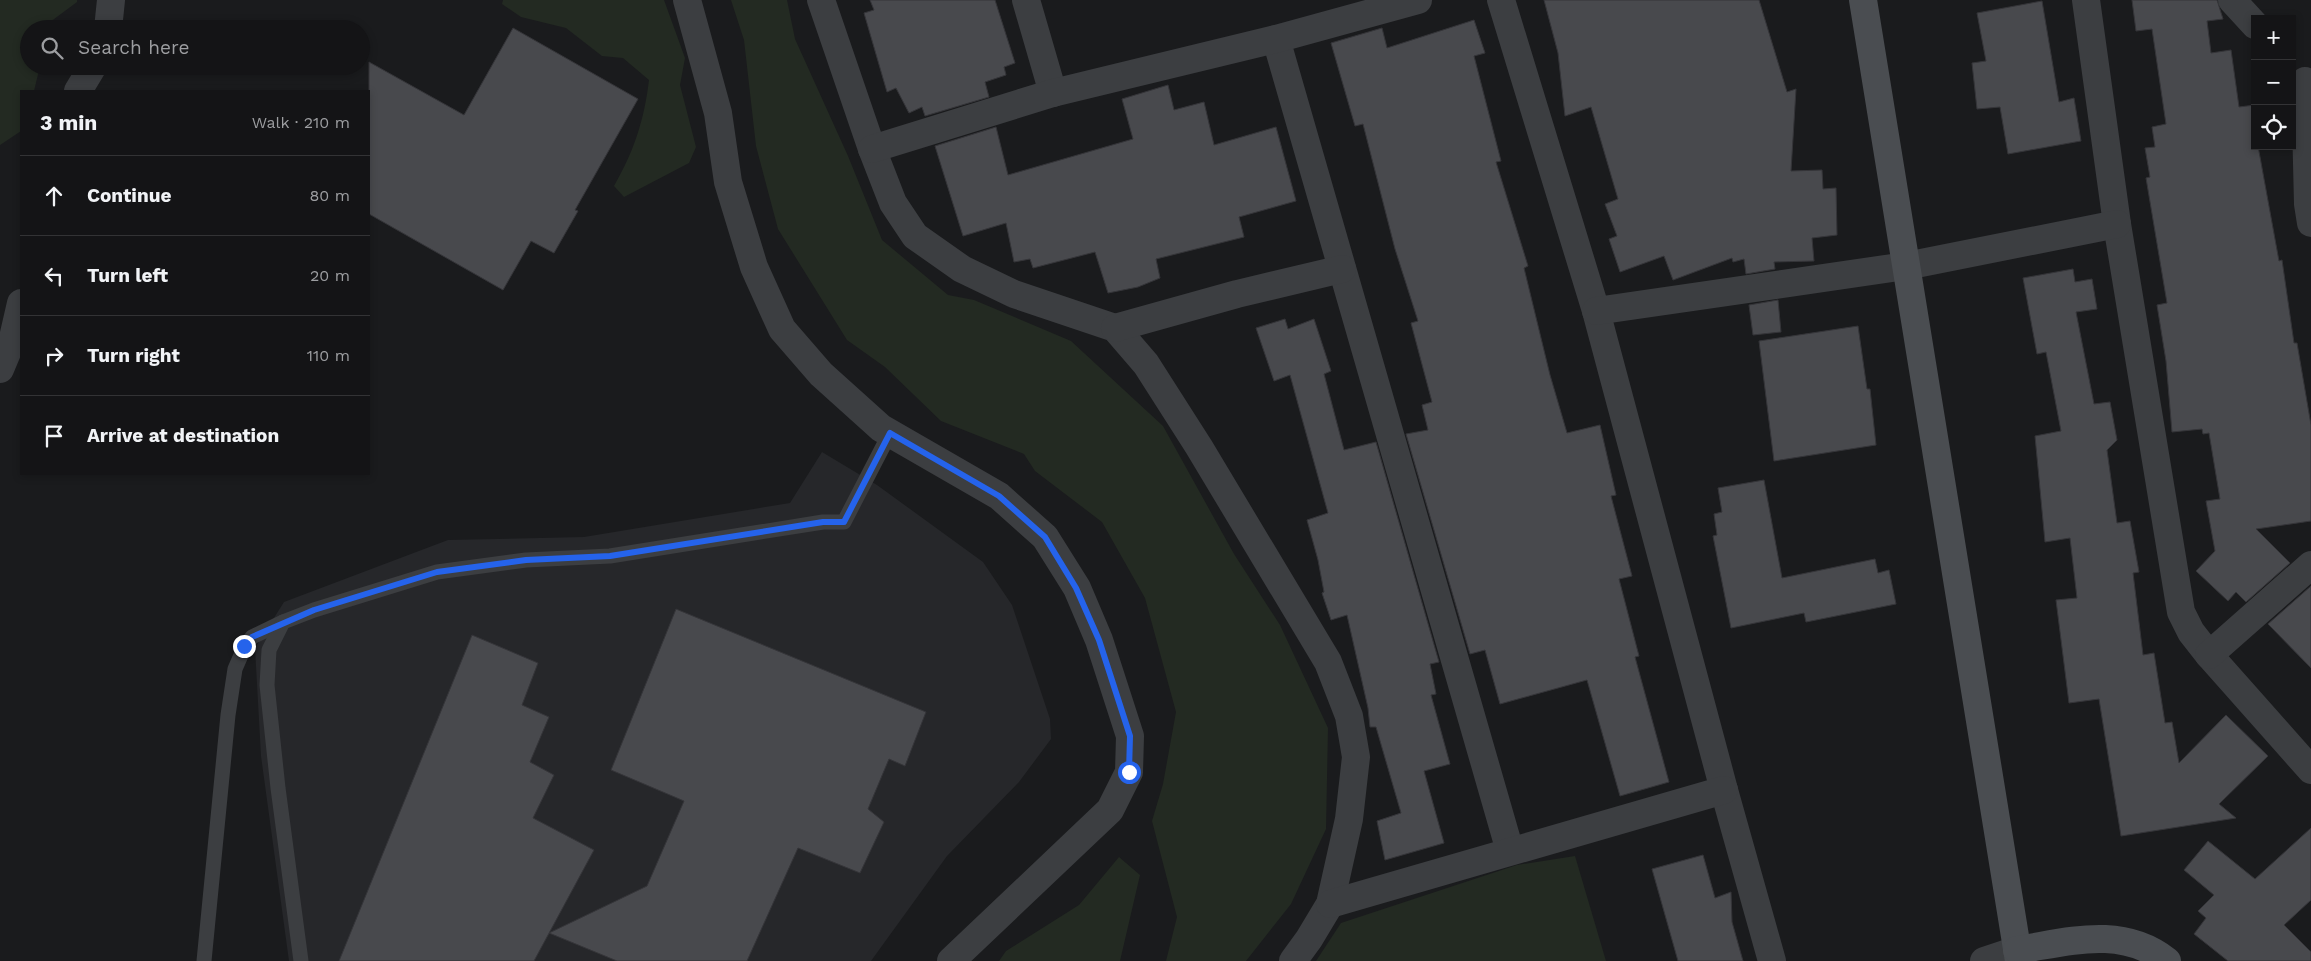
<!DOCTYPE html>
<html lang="en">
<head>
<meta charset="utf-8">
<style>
	:root { --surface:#141416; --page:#212123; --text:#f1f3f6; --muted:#9d9ea1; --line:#333335 }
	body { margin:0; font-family:"Work Sans",sans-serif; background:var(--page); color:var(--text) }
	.controls { position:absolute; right:15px; top:15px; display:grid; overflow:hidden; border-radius:0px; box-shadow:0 2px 8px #0003 }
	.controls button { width:45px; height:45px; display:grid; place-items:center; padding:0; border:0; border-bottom:1px solid var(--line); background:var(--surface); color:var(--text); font:25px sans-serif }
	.stop { position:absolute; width:15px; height:15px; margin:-11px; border:4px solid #2563eb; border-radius:50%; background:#fff }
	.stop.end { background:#2563eb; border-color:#fff; box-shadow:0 1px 5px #0008 }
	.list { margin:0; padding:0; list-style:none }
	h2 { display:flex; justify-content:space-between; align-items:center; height:65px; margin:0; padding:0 20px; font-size:21px }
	h2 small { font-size:16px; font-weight:400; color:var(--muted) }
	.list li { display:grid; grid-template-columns:32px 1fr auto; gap:15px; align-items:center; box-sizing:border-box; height:80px; padding:0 20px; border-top:1px solid var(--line) }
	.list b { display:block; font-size:19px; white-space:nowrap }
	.list em { font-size:16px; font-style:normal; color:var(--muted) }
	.icon { flex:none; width:28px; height:28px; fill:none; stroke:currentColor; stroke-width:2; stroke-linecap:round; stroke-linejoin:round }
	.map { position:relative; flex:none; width:2311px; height:961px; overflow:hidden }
	.search { position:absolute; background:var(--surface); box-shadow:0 2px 8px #0003; left:20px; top:20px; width:350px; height:55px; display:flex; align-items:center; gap:12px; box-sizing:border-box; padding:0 18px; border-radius:28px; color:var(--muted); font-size:19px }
	.panel { position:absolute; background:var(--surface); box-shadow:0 2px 8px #0003; left:20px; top:90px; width:350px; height:385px; border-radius:0px }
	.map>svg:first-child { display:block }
</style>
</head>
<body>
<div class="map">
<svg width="2311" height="961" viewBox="0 0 2311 961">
	<rect width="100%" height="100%" fill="#1a1b1d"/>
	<!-- built -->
	<polygon fill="#26272a" points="822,452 877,485 983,562 1012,605 1050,719 1051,739 1019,782 947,856 871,961 289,961 261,756 255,648 284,602 448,540 584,537 790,503"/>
	<!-- green -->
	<g fill="#232a22">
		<polygon points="0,0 77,0 77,2 50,22 48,29 29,29 29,66 40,66 34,91 21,91 21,131 0,145"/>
		<path d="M 503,0 L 664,0 L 685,58 L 680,85 L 696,147 L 689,163 L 624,197 L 614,186 C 634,151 644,121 649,80 L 623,58 L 602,56 L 566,28 L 521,17 L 502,4 Z"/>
		<polygon points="731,0 787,0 795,39 848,156 882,240 948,295 974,300 1071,341 1163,426 1234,554 1280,625 1328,728 1326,829 1291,904 1246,961 1166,961 1177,917 1152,821 1163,784 1176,712 1145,598 1102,522 1035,471 1024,454 941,421 885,367 847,340 778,229 756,146 744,40"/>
		<polygon points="1575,856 1606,961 1316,961 1341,923 1517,865"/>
		<polygon points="1119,857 1140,875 1120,961 999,961 1006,951 1079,905"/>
	</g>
	<!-- building -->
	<g fill="#48494d" stroke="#353539">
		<polygon points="870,0 995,0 1015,63 1004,67 1006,75 985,82 989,97 925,116 922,107 909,113 896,88 887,92 864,13 874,10"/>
		<polygon points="1544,0 1759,0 1787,92 1796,89 1791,171 1822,170 1823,189 1836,188 1837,235 1812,238 1814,261 1774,262 1775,269 1746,274 1744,259 1733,262 1732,258 1673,280 1664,256 1620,272 1609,239 1617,236 1605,204 1618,199 1591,107 1565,116 1558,53"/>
		<polygon points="2132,0 2217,0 2223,19 2207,21 2211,53 2231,50 2239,107 2255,105 2255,146 2258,146 2279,261 2282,260 2294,343 2297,343 2311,425 2311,521 2256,529 2290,563 2246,602 2236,592 2228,601 2196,571 2215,551 2206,501 2220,499 2209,433 2203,434 2202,429 2172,432 2166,361 2157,305 2167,303 2146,178 2150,177 2145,148 2155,147 2152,127 2166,124 2152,29 2136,31"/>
		<polygon points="2042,1 2059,102 2074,98 2081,141 2008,154 2000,107 1977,109 1972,63 1986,61 1977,13"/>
		<polygon points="1474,20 1485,53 1474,56 1501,161 1496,162 1528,266 1524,268 1550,375 1567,433 1600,425 1616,495 1611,496 1632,576 1619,579 1639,656 1635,657 1669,782 1620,796 1587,680 1500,704 1485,650 1470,654 1406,434 1428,430 1422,405 1432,402 1411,323 1418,321 1395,249 1363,124 1355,126 1331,43 1382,28 1387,48"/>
		<polygon points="513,28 638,99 575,210 578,211 554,253 531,241 503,290 369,214 369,62 464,115"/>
		<polygon points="1168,85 1174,110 1204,102 1214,145 1276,127 1296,201 1239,217 1244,237 1156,259 1160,278 1138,287 1108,293 1095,252 1033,268 1030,259 1014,262 1006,223 963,236 935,146 996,127 1008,175 1133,139 1122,99"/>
		<polygon points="2073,269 2075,282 2092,279 2097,309 2076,312 2094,404 2110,402 2117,440 2107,450 2117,523 2130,521 2139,572 2133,573 2143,655 2154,653 2165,723 2172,722 2179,763 2226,715 2268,756 2219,804 2236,818 2121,836 2099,699 2069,703 2056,600 2077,598 2070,538 2045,542 2035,436 2061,431 2046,352 2037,354 2023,278"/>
		<polygon points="1778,300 1781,332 1753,335 1749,305"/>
		<polygon points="1285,319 1288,329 1314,319 1331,371 1324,374 1344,450 1376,442 1439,662 1430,664 1436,694 1431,695 1450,764 1424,771 1444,843 1385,860 1377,821 1401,813 1376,727 1370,727 1368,708 1347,615 1331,620 1322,593 1324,592 1318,560 1307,520 1328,513 1290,375 1274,381 1256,328"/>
		<polygon points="1858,326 1867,389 1870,389 1876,445 1774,461 1759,341"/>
		<polygon points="1764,480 1782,578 1875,559 1878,573 1889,570 1896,604 1806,622 1804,613 1731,628 1713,536 1717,535 1714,514 1722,512 1718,488"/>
		<polygon points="2311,586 2311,668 2268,624"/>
		<polygon points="676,609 926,712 905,766 889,759 868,809 884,822 860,873 798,848 747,961 617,961 549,933 647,886 684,801 611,770"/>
		<polygon points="472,635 538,663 522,705 549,717 530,762 554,775 533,818 594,850 534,961 339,961"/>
		<polygon points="2311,828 2311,900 2284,925 2311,952 2311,961 2228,961 2194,934 2206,918 2198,911 2214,895 2184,870 2208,841 2255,879"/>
		<polygon points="1703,855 1715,898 1731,892 1732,922 1743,961 1678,961 1652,869"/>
	</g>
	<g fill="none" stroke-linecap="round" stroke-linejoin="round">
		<!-- lane -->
		<g stroke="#3c3e41" stroke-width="15">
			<polyline points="204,961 228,715 235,669 245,646 252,637 283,622"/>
			<polyline points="301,961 278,788 267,685 269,650 283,622 314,610 437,572 526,560 610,556 823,522 844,522 890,433"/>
		</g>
		<!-- street -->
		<g stroke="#3c3e41" stroke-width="28">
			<polyline points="687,0 718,113 728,182 754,267 782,329 821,374 881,428 999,496 1045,537 1077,588 1099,640 1130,736 1129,772 1110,810 951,961"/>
			<polyline points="821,0 872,149 893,203 915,236 962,269 1014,294 1115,328 1146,364 1199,447 1328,662 1349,716 1356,757 1349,819 1330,904 1309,939 1293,961"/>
			<polyline points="1026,0 1053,93"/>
			<polyline points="1501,0 1596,311 1724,790 1772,961"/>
			<polyline points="2086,0 2117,224 2181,612 2191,632 2209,655 2311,770"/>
			<polyline points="2232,0 2255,25"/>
			<polyline points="108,29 111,0"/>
			<polyline points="1276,39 1510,851"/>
			<polyline points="2305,81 2308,204 2311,223"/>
			<polyline points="78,91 93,66"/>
			<polyline points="872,149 1053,93 1276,39 1418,0"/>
			<polyline points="1596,311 1906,266 2117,224"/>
			<polyline points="1115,328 1237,294 1342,269"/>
			<polyline points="0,369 13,338 21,303"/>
			<polyline points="2209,655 2311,565"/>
			<polyline points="1330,904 1724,790"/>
			<polyline points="1984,961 2017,950"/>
		</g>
		<!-- secondary -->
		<g stroke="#4a4d51" stroke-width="28">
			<polyline points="1863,0 2019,961"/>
			<path d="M 2017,950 C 2069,942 2121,925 2167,961"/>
		</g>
	</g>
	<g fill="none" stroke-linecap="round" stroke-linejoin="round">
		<!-- route -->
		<polyline stroke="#2563eb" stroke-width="6" points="244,646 252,637 314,610 437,572 526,560 610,556 823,522 844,522 890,433 999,496 1045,537 1076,588 1099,640 1130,736 1129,772"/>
	</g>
</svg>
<div class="controls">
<button>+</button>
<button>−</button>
<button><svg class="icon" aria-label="locate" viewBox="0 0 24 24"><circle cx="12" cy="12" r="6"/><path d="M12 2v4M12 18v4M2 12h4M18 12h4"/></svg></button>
</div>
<div class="stop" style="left:1129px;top:772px"></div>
<div class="stop end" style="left:244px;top:646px"></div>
<div class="search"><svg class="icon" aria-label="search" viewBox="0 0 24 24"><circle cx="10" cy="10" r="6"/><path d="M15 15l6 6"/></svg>Search here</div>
<section class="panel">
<h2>3 min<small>Walk · 210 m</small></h2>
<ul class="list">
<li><svg class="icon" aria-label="ahead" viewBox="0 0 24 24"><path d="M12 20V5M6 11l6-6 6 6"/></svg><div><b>Continue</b></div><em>80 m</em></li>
<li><svg class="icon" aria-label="left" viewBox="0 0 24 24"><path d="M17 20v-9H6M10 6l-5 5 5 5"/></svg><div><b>Turn left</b></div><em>20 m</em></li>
<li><svg class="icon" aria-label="right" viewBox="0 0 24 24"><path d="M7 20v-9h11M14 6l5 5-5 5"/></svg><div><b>Turn right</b></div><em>110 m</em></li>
<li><svg class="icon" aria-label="arrive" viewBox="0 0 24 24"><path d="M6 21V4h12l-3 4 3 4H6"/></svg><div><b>Arrive at destination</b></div></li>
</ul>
</section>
</div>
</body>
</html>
